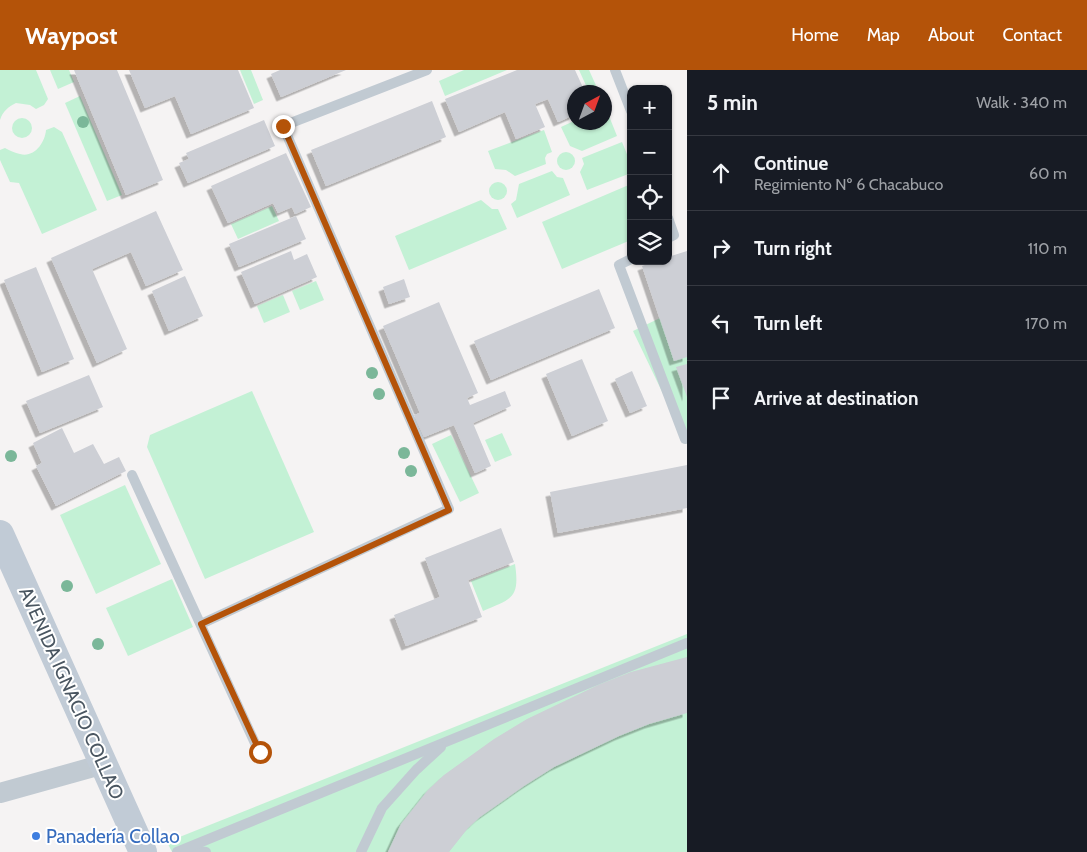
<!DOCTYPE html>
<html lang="en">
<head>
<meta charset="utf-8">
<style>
	:root { --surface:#171b24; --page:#242831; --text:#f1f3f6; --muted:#9ea1a6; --line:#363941; --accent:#b45309 }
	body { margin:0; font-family:Cabin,sans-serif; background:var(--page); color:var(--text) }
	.controls { position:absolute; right:15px; top:15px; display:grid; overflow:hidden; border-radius:10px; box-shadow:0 1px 4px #0004 }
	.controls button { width:45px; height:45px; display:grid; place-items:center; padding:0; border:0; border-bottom:1px solid var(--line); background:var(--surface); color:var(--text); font:25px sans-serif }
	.compass { position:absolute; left:567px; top:15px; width:45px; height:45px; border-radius:50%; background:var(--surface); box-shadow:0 1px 4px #0004; rotate:41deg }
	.stop { position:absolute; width:15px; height:15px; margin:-11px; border:4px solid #b45309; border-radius:50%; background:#fff }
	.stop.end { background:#b45309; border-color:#fff; box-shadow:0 1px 5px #0008 }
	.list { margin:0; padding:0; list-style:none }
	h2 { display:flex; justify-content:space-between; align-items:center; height:65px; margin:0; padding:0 20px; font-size:21px }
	h2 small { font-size:16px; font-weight:400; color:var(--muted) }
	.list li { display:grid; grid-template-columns:32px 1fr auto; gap:15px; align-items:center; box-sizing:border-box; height:75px; padding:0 20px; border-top:1px solid var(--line) }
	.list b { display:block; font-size:19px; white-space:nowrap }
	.list p { margin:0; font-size:16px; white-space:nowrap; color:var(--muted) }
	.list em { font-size:16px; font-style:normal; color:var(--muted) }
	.icon { flex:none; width:28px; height:28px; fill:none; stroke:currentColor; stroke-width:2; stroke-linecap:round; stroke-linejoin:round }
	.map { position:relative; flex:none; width:687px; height:782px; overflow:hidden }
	header { display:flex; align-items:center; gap:30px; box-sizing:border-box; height:70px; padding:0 25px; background:var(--accent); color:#fff }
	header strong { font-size:24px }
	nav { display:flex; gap:28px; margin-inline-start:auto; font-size:18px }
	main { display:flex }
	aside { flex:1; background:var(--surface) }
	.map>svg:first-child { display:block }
</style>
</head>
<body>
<header>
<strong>Waypost</strong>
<nav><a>Home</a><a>Map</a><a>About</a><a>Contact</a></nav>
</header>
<main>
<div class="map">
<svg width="687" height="782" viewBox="0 0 687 782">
	<defs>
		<filter id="shadow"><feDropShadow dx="-4.5" dy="4.5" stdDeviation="0" flood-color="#0004"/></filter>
	</defs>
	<rect width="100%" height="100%" fill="#f5f3f3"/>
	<!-- green -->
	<g fill="#c3f1d5">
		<path d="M 0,0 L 36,0 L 48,29 L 44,35 L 36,39 L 30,35 L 16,33 C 8,37 3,41 0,50 Z"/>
		<polygon points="50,0 69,0 74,12 58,19"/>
		<polygon points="240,0 251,0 263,30 254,34"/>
		<polygon points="464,0 507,0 445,26 439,11"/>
		<polygon points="579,0 589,0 599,22 589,22"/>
		<polygon points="80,26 122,125 107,131 65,33"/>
		<polygon points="605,36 617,66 582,81 570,76 561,57 574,51 574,52 604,52"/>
		<circle cx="22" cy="58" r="10"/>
		<path d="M 54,57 L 62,62 L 97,140 L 42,164 L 19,113 L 10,112 L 0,90 L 0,80 L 5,78 C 9,80 15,83 20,84 C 34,88 45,73 46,60 Z"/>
		<polygon points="544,60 552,82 547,84 545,88 546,94 515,106 506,100 495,99 488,81"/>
		<polygon points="622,72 631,94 631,103 587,120 580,102 584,94 582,88"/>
		<circle cx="566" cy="91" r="9"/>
		<polygon points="552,101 557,107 563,108 570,125 517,148 511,134 516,130 519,114"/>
		<circle cx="498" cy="121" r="9"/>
		<polygon points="631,114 631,170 562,199 542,152"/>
		<polygon points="481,130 492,139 498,139 507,159 409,200 395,166"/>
		<polygon points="272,136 279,151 238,169 231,154"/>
		<polygon points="316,211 324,230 300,240 292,221"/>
		<polygon points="283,225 290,242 264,253 257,236"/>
		<polygon points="687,235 687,374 633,261"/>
		<polygon points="252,321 314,462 205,509 147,377 150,365"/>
		<polygon points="502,363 512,385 495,392 485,370"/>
		<polygon points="451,365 479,423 460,432 432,374"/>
		<polygon points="125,415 161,494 96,524 60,445"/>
		<path d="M 515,494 C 520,528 512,529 483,541 L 471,511 Z"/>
		<polygon points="172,509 193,557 128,586 106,538"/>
		<polygon points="687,564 687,782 172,782 167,772"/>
	</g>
	<!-- building -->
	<g fill="#cdcfd5" filter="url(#shadow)">
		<polygon points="74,0 117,0 163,110 126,125"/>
		<polygon points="129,0 238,0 254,38 191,64 175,26 145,38"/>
		<polygon points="280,0 346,0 281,27 271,4"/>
		<polygon points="517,0 575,0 585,22 574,22 574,45 558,52 548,29 535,34 545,57 516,69 505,42 459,62 445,29"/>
		<polygon points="432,31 446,67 326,116 311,80"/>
		<polygon points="264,50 275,76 188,113 179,93 189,89 186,83"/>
		<polygon points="286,83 311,137 295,144 292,137 278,143 273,133 228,153 211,116"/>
		<polygon points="156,141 183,200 146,216 131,182 92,199 127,279 97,293 51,188"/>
		<polygon points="296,146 306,169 239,197 229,174"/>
		<polygon points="291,181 294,190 307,184 317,207 255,234 241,202"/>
		<polygon points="687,181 687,287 674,291 642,196 656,191 668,191 668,187"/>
		<polygon points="36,197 74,289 42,302 4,210"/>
		<polygon points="185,206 203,246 169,261 152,221"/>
		<polygon points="404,209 410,227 389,234 383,217"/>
		<polygon points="599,219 615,258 491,310 474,271"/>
		<polygon points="439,232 478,323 467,328 470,335 505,321 511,336 473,353 491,396 475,403 454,355 424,367 414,345 420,343 383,256"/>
		<polygon points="582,289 608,351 572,366 546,304"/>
		<polygon points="687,294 687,327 676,297"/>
		<polygon points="632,301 647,336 630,343 615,309"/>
		<polygon points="89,305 103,337 40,363 26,331"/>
		<polygon points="62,358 74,383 93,374 104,394 119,387 126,401 56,436 36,396 42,393 33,373"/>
		<polygon points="687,395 687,438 558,463 550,422"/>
		<polygon points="501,458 514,492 468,510 482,547 406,576 394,545 440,527 425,488"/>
		<polygon points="687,587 687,643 649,654 619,666 554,697 524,716 480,747 468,758 449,782 388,782 401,754 428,720 444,705 494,669 527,649 598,615 631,602"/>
	</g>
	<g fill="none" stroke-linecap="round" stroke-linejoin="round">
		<!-- service -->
		<g stroke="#c1cad2" stroke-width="10">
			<polyline points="615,0 631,41"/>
			<polyline points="668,148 674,165 668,168"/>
			<polyline points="631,189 619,195 685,369"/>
			<polyline points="132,405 259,682"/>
			<polyline points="201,554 449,439 283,56 427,0"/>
			<polyline points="186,779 206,782"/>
			<polyline points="177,782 687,573"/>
			<polyline points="361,782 382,738 416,700 441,677"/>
		</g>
		<!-- minor -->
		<polyline stroke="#c1cad2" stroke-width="20" points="0,723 104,694"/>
		<!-- secondary -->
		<polyline stroke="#c1cbd6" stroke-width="28" points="0,464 143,782"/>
	</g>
	<!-- trees -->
	<g fill="#7bb799">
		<circle cx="83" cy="52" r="6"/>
		<circle cx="372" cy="303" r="6"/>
		<circle cx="379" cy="324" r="6"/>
		<circle cx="404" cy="383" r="6"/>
		<circle cx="11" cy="386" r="6"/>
		<circle cx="411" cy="401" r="6"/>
		<circle cx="67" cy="516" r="6"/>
		<circle cx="98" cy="574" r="6"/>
	</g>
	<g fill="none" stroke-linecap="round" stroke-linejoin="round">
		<!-- route -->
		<polyline stroke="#b45309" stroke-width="6" points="260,682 201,554 449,440 283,56"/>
	</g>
	<!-- markers -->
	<circle fill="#3f7fe0" stroke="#fff" stroke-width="2" cx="36" cy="766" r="5"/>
	<g text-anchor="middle" stroke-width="4" stroke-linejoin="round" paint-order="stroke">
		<!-- street labels -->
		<g font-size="19" fill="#4a5661" stroke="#fff">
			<text transform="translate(72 623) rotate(66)" y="7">AVENIDA IGNACIO COLLAO</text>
		</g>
		<!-- shop labels -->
		<g font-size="19" fill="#366cbe" stroke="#fff" text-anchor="start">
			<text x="46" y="773">Panadería Collao</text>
		</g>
	</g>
</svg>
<div class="controls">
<button>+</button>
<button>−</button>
<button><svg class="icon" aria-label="locate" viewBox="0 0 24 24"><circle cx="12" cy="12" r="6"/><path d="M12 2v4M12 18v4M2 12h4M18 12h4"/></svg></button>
<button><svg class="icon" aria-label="layers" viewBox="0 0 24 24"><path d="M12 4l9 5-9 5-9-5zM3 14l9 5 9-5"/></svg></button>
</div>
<svg class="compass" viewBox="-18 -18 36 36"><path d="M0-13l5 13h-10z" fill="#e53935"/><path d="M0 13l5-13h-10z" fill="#9ea1a6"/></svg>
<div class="stop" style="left:260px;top:682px"></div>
<div class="stop end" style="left:283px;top:56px"></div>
</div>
<aside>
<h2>5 min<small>Walk · 340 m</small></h2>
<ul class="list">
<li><svg class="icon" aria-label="ahead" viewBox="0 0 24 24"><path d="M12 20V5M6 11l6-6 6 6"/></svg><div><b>Continue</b><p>Regimiento Nº 6 Chacabuco</p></div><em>60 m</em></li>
<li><svg class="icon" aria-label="right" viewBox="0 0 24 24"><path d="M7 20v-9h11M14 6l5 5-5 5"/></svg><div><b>Turn right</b></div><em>110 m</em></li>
<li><svg class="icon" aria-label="left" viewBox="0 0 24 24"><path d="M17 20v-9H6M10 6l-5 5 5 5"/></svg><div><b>Turn left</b></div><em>170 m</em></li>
<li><svg class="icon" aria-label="arrive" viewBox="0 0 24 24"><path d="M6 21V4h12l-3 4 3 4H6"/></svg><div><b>Arrive at destination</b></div></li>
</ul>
</aside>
</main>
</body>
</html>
